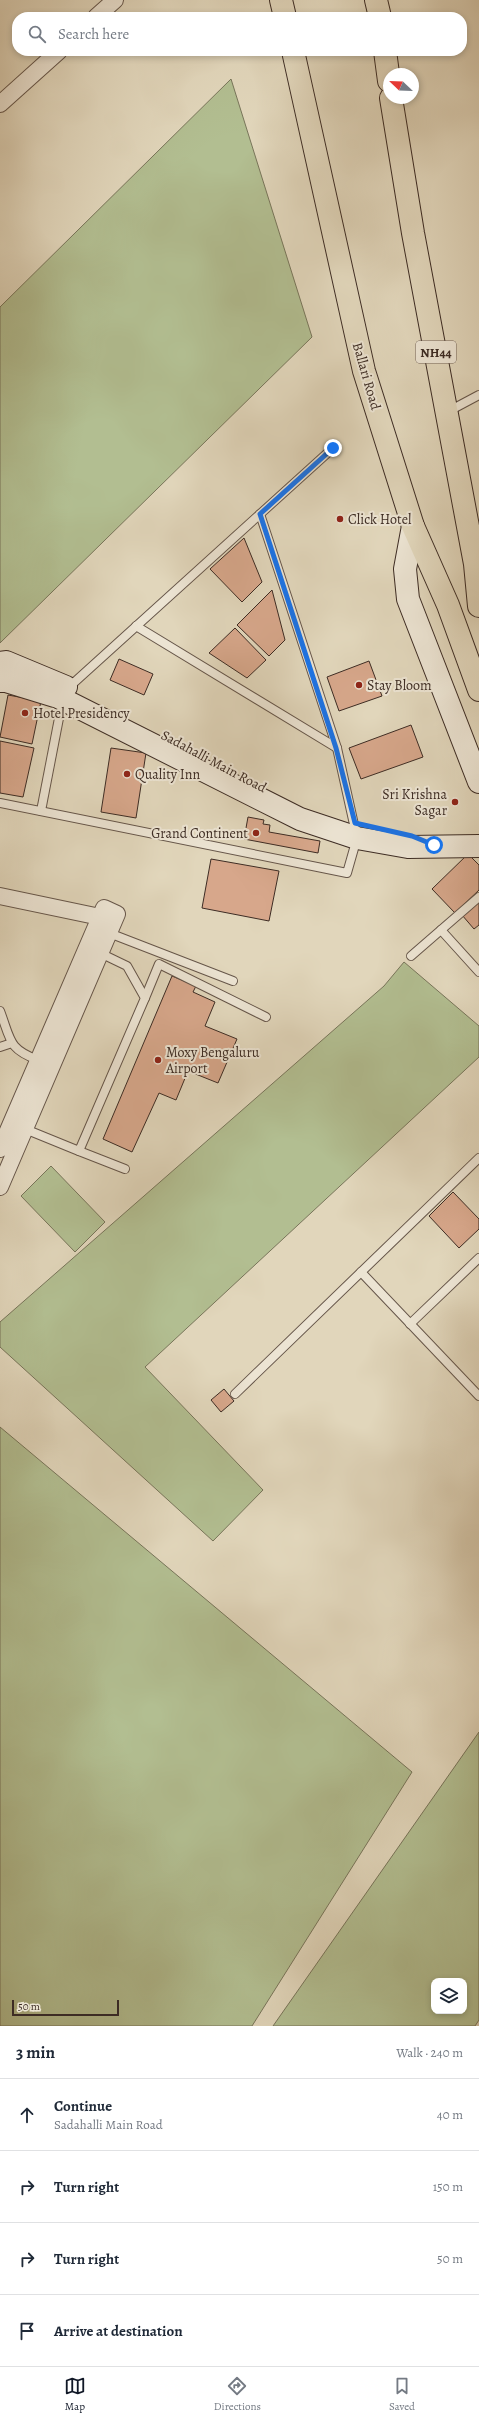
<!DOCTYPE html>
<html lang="en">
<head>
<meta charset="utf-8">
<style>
	:root { --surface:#fff; --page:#f6f6f7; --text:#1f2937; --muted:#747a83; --line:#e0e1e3; --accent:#111827 }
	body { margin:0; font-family:Alegreya,serif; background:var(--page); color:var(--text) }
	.controls { position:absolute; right:12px; bottom:12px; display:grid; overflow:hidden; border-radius:8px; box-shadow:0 2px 6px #0003 }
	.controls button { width:36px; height:36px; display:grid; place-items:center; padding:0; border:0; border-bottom:1px solid var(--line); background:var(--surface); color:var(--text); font:20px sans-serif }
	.compass { position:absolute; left:383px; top:68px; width:36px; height:36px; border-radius:50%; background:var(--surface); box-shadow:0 2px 6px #0003; rotate:293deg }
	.scale { position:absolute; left:12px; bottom:10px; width:107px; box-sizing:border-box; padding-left:4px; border:2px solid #3d2c24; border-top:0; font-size:11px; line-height:14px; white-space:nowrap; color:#3d2c24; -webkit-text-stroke:3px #ece4d3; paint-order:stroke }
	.stop { position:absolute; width:12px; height:12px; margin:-9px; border:3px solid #1a73e8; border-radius:50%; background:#fff }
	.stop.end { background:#1a73e8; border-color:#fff; box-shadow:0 1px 4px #0008 }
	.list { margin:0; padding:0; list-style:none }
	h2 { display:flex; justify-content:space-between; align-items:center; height:52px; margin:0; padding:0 16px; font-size:17px }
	h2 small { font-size:13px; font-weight:400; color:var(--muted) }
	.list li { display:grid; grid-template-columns:26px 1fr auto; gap:12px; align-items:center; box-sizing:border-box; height:72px; padding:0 16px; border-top:1px solid var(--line) }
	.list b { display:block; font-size:15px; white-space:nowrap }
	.list p { margin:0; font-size:13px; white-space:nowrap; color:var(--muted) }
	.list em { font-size:13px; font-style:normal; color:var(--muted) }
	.icon { flex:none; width:22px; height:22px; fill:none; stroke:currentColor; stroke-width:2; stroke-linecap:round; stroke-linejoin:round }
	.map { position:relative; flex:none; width:479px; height:2026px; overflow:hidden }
	.search { position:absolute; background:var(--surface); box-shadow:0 2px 6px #0003; left:12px; right:12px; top:12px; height:44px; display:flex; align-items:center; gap:10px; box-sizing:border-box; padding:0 14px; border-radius:16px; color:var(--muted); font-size:15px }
	.sheet { height:340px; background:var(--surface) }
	nav { display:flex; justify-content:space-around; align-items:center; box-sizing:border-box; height:56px; border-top:1px solid var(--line); background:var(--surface); font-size:11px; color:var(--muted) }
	nav a { display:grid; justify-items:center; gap:2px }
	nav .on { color:var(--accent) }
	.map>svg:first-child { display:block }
</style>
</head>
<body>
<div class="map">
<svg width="479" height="2026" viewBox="0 0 479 2026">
	<rect width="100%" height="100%" fill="#e1d6bb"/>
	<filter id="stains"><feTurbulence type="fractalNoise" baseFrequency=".005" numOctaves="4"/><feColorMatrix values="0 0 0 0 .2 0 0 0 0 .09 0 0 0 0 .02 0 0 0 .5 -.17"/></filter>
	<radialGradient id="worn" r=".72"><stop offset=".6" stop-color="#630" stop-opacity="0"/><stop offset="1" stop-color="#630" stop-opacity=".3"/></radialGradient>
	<!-- green -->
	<g fill="#b2be91" stroke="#78755a" fill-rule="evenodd">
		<polygon points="231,79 312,337 0,643 0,307"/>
		<polygon points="404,962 479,1026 479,1057 145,1367 263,1490 213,1541 0,1347 0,1322 384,986"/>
		<polygon points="51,1166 105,1222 75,1252 21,1196"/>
		<polygon points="0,1427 412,1772 252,2026 0,2026"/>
		<path d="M 479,1732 L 479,2020 L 475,2026 L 273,2026 ZM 434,1981 L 464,1981 L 464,2011 L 434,2011 Z"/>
	</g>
	<!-- building -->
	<g fill="#d7a78b" stroke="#3d2c24">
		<polygon points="244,538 262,582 242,602 210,569"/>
		<polygon points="272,590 285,640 269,656 237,625"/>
		<polygon points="235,628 266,660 247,678 209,653"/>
		<polygon points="119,659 153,674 144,695 110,680"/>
		<polygon points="369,661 382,696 339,711 327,677"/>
		<polygon points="8,695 41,701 32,744 0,737"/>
		<polygon points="411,725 423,757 361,779 349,748"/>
		<polygon points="0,741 34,748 23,797 0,793"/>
		<polygon points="111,748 146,753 136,818 101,812"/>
		<polygon points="248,817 264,820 263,824 270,825 269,832 320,841 318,853 244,839"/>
		<polygon points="468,854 479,865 479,890 455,913 432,889"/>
		<polygon points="211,859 279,871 269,921 202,908"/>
		<polygon points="479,901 479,925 474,929 462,915"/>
		<polygon points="172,976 196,986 193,992 215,1002 205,1026 237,1039 218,1083 188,1071 176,1100 159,1093 132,1152 103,1139"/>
		<polygon points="453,1192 479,1219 479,1229 459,1248 429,1216"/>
		<polygon points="224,1389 234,1401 221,1412 211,1400"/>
	</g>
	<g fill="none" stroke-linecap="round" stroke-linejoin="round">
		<!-- lane casing -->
		<g stroke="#66564a" stroke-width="10">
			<g id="lane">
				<polyline points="449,411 479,395"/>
				<polyline points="136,626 337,748"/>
				<polyline points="68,688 333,448"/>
				<polyline points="0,803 347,873 357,838 337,748 260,514"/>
				<polyline points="41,811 60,713"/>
				<polyline points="441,930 479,972"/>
				<polyline points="109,933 233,981"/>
				<polyline points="411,956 479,897"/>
				<polyline points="145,998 159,964 266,1017"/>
				<path d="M 0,1011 C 11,1040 8,1049 38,1060"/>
				<polyline points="0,1047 12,1043"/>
				<polyline points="25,1129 79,1151 145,998 127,966 100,953"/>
				<polyline points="79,1151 125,1169"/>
				<polyline points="361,1272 479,1396"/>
				<polyline points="410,1324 479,1258"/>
				<polyline points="235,1394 479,1158"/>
			</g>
		</g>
		<!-- street casing -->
		<g stroke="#66564a" stroke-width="18">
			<g id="street">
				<polyline points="96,17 115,0"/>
				<polyline points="0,104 59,51"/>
				<polyline points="0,896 100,917"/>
				<polyline points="0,1149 104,908 117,914 0,1187"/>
			</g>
		</g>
		<!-- secondary casing -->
		<g stroke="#3d2c24" stroke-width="24">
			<g id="secondary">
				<polyline points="413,526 405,569 408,599 479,782"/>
				<polyline points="0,663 6,662 66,687"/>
				<polyline points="0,681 6,681 58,697 300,819 357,838 408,847 479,846"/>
			</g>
		</g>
		<!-- highway casing -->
		<g stroke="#3d2c24" stroke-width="24">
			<g id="highway">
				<polyline points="281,0 285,17"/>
				<polyline points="376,0 380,17"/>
				<polyline points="293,51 364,371 413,526 448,605 479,690"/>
				<polyline points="385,51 389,81"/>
				<polyline points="391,98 413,233 475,564 479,606"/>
			</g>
		</g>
		<!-- lane -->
		<use href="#lane" stroke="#ece4d3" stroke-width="8"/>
		<!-- street -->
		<use href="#street" stroke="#ece4d3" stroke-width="16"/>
		<!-- secondary -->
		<use href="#secondary" stroke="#ece4d3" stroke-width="22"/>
		<!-- highway -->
		<use href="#highway" stroke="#e1d6bb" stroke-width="22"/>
	</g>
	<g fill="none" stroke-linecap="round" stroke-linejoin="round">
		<!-- route -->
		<polyline stroke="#1a73e8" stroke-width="5" points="333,448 260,514 336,748 355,823 412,836 434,845"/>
	</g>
	<!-- markers -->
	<g fill="#8f2418" stroke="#ece4d3" stroke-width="1.5">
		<circle cx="340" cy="519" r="4"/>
		<circle cx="359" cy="685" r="4"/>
		<circle cx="25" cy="713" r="4"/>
		<circle cx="127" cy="774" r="4"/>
		<circle cx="455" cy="802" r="4"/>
		<circle cx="256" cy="833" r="4"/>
		<circle cx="158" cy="1060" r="4"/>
	</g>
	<g text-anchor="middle" stroke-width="4" stroke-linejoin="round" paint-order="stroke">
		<!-- shield labels -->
		<rect fill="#ece4d3" stroke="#726358" stroke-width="1" x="416" y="341" width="40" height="22" rx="3"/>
		<g font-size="13" font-weight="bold" fill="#3d2c24">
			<text x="436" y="357">NH44</text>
		</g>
		<!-- street labels -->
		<g font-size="14" fill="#3d2c24" stroke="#ece4d3">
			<text transform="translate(367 376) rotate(74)" y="5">Ballari Road</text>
			<text transform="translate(214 761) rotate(28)" y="5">Sadahalli Main Road</text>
		</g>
		<!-- poi labels -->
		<g font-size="14" fill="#3d2c24" stroke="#ece4d3" text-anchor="start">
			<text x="348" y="524">Click Hotel</text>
			<text x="367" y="690">Stay Bloom</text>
			<text x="33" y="718">Hotel Presidency</text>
			<text x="135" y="779">Quality Inn</text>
			<text x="447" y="799" text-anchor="end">Sri Krishna<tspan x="447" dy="16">Sagar</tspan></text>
			<text x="248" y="838" text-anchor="end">Grand Continent</text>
			<text x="166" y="1057">Moxy Bengaluru<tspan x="166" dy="16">Airport</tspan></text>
		</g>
	</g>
	<rect width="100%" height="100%" filter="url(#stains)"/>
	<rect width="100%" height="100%" fill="url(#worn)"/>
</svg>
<div class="controls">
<button><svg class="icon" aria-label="layers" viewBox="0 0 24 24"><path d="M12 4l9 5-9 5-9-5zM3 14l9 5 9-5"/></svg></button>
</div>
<svg class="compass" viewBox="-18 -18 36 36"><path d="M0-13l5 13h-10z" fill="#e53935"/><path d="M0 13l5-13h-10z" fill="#747a83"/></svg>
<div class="scale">50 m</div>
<div class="stop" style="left:434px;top:845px"></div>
<div class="stop end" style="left:333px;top:448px"></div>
<div class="search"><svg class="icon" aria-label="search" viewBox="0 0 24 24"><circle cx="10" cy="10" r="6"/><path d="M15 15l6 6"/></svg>Search here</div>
</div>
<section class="sheet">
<h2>3 min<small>Walk · 240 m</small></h2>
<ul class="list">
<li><svg class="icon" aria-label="ahead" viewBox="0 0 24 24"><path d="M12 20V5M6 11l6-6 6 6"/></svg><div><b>Continue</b><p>Sadahalli Main Road</p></div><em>40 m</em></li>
<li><svg class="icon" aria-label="right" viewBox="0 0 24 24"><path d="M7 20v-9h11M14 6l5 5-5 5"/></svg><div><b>Turn right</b></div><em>150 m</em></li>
<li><svg class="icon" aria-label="right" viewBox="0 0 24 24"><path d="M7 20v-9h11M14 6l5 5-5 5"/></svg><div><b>Turn right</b></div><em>50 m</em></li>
<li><svg class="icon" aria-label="arrive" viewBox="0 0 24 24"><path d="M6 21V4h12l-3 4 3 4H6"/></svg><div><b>Arrive at destination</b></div></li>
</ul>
</section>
<nav>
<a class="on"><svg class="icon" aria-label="map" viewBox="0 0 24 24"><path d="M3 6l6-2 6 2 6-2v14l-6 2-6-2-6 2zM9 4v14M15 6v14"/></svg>Map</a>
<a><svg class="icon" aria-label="directions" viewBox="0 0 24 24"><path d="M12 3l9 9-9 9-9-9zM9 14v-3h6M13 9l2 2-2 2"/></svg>Directions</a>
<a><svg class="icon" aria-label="saved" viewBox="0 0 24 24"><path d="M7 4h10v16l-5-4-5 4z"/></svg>Saved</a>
</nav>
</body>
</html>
